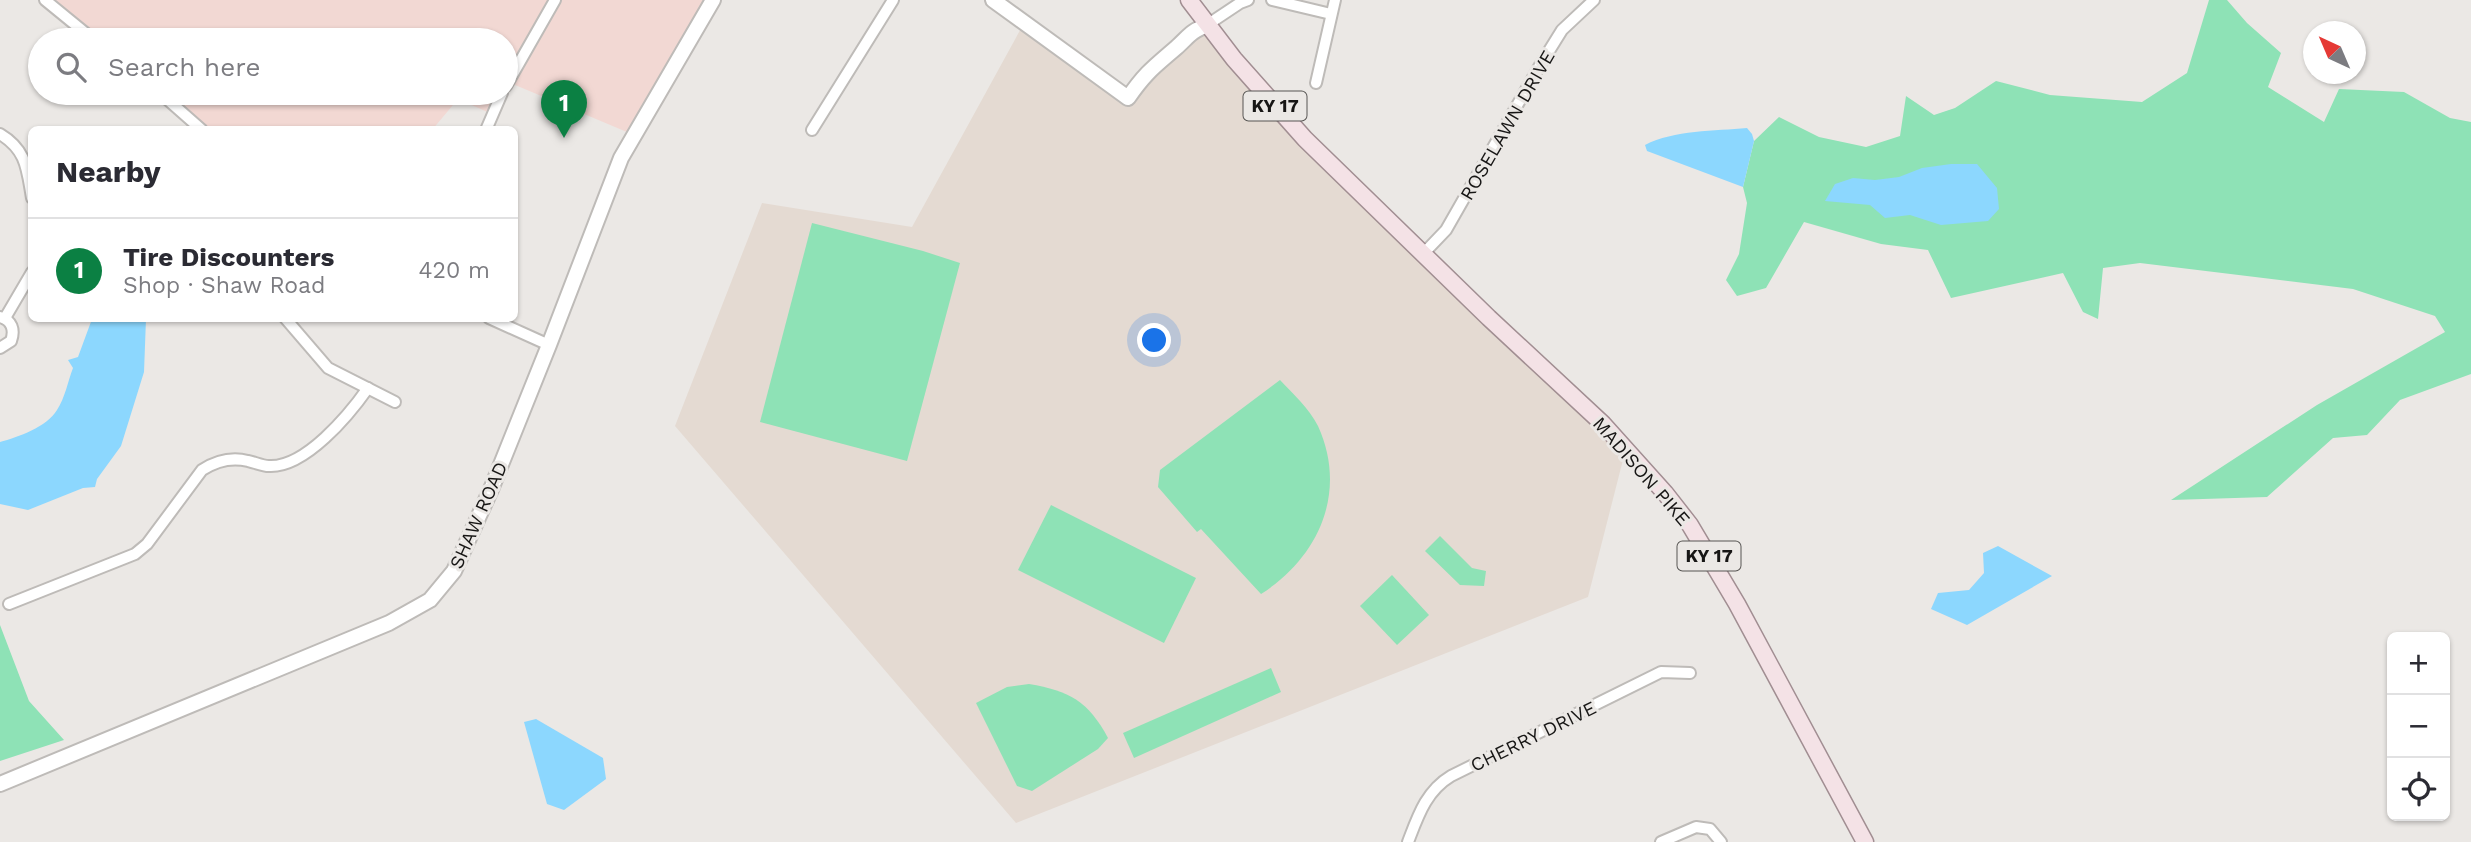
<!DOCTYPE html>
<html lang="en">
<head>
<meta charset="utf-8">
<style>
	:root { --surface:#fff; --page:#f7f7f7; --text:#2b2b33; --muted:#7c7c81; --line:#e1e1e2; --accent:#0b8043 }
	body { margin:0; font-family:"Work Sans",sans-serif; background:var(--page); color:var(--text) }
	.controls { position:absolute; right:21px; bottom:21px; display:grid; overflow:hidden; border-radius:10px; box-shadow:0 2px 5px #0004 }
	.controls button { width:63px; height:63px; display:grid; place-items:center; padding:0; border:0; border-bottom:2px solid var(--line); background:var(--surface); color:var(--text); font:35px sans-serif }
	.compass { position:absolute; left:2303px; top:21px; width:63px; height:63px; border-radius:50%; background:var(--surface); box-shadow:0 2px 5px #0004; rotate:316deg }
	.you { position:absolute; left:1155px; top:341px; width:24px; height:24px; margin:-18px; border:5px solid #fff; border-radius:50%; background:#1a73e8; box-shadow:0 0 0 10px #1a73e833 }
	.badge { display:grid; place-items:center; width:46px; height:46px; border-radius:50%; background:var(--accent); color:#fff; font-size:23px; font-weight:700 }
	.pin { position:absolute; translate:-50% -58px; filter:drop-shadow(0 2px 4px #0008) }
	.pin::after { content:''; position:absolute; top:37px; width:24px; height:21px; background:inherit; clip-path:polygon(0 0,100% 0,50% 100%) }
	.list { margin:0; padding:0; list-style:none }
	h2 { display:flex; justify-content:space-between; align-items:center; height:91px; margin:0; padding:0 28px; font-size:30px }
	h2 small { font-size:23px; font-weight:400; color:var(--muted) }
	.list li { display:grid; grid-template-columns:46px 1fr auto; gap:21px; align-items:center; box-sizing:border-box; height:105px; padding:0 28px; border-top:2px solid var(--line) }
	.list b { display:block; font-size:26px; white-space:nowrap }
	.list p { margin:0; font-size:23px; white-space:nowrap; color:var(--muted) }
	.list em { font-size:23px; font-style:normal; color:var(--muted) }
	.icon { flex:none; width:38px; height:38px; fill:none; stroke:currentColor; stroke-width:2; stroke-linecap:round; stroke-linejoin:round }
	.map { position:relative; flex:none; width:2471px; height:842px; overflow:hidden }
	.search { position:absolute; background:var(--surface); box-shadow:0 2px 5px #0004; left:28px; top:28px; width:490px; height:77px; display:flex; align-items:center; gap:18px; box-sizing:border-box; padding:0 24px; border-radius:38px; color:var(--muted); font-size:26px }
	.panel { position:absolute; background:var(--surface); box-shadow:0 2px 5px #0004; left:28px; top:126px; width:490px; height:196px; border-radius:10px }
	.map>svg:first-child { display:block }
</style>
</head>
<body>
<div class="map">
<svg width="2471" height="842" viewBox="0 0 2471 842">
	<rect width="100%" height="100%" fill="#ebe8e5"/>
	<!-- commercial -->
	<g fill="#f2d8d3">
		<polygon points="45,0 713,0 634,135 508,82 506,85 506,40 91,40"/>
		<polygon points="151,93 502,93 492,114 458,99 432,130 194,129"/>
	</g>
	<!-- built -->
	<polygon fill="#e4dad2" points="1024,23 1128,98 1207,25 1234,59 1626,448 1588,597 1016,823 675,426 762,203 912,227"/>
	<!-- green -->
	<g fill="#8ee2b6">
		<polygon points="2209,0 2227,0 2247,23 2281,53 2268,87 2324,122 2339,89 2404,92 2450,118 2471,122 2471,374 2400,400 2367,435 2333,438 2267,497 2171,500 2317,405 2445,332 2435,316 2353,289 2140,263 2103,268 2098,319 2083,312 2063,273 1951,298 1928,250 1881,244 1804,222 1766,288 1737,296 1726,280 1739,254 1747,203 1743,187 1754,141 1779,117 1819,137 1866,147 1900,136 1906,96 1934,115 1955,108 1996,81 2050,95 2142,102 2187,73"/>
		<polygon points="812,223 923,251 960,263 907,461 760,422"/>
		<path d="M 1280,380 C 1293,394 1309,408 1318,426 C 1348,492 1319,557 1261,594 L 1201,529 L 1197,532 L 1158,487 L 1160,470 Z"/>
		<polygon points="1051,505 1196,578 1164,643 1018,570"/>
		<polygon points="1440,536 1472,568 1486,571 1484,586 1460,585 1425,551"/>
		<polygon points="1392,575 1429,615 1397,645 1360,606"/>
		<polygon points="0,625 29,701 64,740 0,761"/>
		<polygon points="1271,668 1281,692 1134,758 1123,733"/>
		<path d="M 1029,684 C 1070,691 1088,701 1108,738 L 1098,749 L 1032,791 L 1017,786 L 976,703 L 1007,687 Z"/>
	</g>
	<!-- water -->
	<g fill="#8cd7fe">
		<path d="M 1747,128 L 1752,134 L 1754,141 L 1743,187 L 1647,151 L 1645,145 C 1674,130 1715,131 1747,128 Z"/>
		<polygon points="1951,164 1977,164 1997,188 1999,209 1988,221 1941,225 1910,215 1885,218 1870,205 1825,201 1835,184 1853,178 1875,180 1899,177 1922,168"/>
		<path d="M 92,319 L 146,319 L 144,372 L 121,446 L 97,479 L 95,487 L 83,488 L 28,510 L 0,504 L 0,442 C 18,437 47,427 57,410 C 65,398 68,381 73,368 L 68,360 L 78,357 Z"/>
		<polygon points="1998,546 2052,576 1967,625 1931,609 1938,593 1969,590 1984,573 1983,553"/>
		<polygon points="536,719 603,758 606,779 564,810 547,804 524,722"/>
	</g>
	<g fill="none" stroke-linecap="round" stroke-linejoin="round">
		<!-- street casing -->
		<g stroke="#bebbb8" stroke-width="14">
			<g id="street">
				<polyline points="45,0 94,40"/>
				<polyline points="1272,0 1331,14"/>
				<polyline points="1207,25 1240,3 1248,0"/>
				<polyline points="1316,83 1335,0"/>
				<polyline points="506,86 555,0"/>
				<polyline points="160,93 202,130"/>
				<polyline points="486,130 502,93"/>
				<polyline points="812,130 893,0"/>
				<path d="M 0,134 C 27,150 27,170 32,198"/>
				<polyline points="1423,254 1446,230 1539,67 1562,30 1594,0"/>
				<path d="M 0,317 C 12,320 15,330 11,341 L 0,348"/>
				<polyline points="5,318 32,272"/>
				<polyline points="285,318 328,368 395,402"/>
				<polyline points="489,318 549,345"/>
				<path d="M 9,604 L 135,554 L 147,544 L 202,470 C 216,461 232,457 248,461 C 254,462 262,466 269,466 C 305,468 349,415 368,388"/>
				<path d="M 1408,842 C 1418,816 1426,791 1451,776 L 1661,672 L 1690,673"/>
				<polyline points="1661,842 1696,827 1710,829 1721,842"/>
			</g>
		</g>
		<!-- secondary casing -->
		<g stroke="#bebbb8" stroke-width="18">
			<g id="secondary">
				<path d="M 993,0 L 1128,98 C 1146,72 1154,67 1177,47 C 1190,35 1190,32 1207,25"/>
				<polyline points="0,784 389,623 430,600 454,571 492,487 549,345 621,158 713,0"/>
			</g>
		</g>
		<!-- primary casing -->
		<g stroke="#a18e92" stroke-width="19">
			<polyline id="primary" points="1189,0 1234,59 1305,139 1489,318 1603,424 1665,493 1690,525 1737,604 1865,842"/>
		</g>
		<!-- street -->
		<use href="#street" stroke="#fff" stroke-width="10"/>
		<!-- secondary -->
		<use href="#secondary" stroke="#fff" stroke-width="14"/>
		<!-- primary -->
		<use href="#primary" stroke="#f4e2e6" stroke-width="16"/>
	</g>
	<g text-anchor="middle" stroke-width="6" stroke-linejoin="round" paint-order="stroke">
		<!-- shield labels -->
		<g fill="#ebe8e5" stroke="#575553" stroke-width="2">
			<rect x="1243.5" y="91.5" width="63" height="29" rx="5"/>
			<rect x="1677.5" y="541.5" width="63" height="29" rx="5"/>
		</g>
		<g font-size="18" font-weight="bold" fill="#171615">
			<text x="1275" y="112">KY 17</text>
			<text x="1709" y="562">KY 17</text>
		</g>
		<!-- street labels -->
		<g font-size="19" fill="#171615" stroke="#ebe8e5">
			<text transform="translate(1507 125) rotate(-60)" y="7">ROSELAWN DRIVE</text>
			<text transform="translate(1642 471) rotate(49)" y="7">MADISON PIKE</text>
			<text transform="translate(478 515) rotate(-66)" y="7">SHAW ROAD</text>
			<text transform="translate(1533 736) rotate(-26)" y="7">CHERRY DRIVE</text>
		</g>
	</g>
</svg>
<div class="controls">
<button>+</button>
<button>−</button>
<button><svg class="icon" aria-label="locate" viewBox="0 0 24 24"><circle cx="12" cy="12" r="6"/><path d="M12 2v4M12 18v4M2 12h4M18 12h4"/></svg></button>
</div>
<svg class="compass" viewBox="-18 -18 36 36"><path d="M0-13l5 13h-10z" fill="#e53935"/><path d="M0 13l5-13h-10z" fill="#7c7c81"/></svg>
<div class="you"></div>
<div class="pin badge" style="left:564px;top:138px">1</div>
<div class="search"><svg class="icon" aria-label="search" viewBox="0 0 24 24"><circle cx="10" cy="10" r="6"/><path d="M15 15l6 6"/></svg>Search here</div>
<section class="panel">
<h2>Nearby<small></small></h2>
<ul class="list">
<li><span class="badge">1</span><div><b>Tire Discounters</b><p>Shop · Shaw Road</p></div><em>420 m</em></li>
</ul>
</section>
</div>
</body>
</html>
